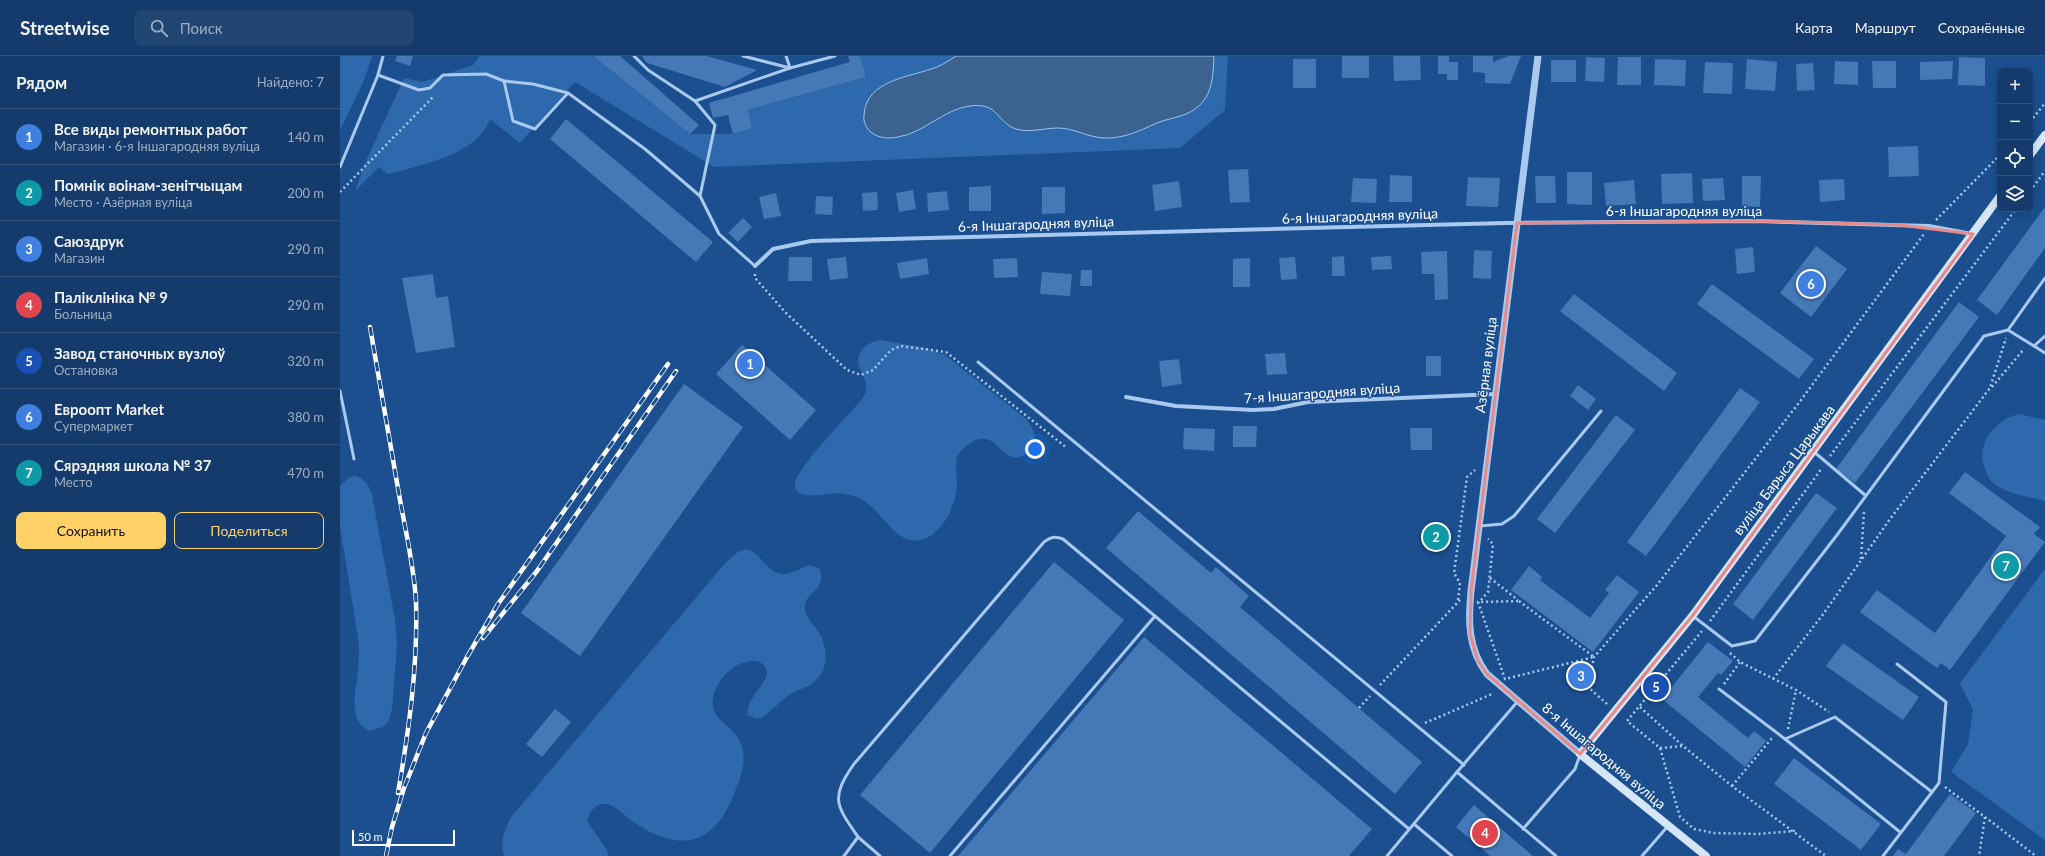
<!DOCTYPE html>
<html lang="ru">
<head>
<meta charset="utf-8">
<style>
	:root { --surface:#143b6b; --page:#214673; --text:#f1f3f6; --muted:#9dadc1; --line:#33557e; --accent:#ffd166 }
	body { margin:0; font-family:Lato,sans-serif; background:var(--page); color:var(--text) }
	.controls { position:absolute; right:12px; top:12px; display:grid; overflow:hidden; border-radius:8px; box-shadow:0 2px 10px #0003 }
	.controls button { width:36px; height:36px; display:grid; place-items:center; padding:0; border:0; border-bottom:1px solid var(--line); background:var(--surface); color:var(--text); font:20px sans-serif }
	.scale { position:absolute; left:12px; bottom:10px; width:103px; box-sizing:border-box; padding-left:4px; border:2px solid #fff; border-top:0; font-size:11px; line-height:14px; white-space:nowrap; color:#fff; -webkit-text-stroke:3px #1b4f8f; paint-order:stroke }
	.you { position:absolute; left:695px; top:393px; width:14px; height:14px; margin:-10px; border:3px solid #fff; border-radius:50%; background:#1a73e8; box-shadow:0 0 0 6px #1a73e833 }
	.badge { display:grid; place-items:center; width:26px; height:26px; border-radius:50%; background:var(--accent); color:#fff; font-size:13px; font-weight:700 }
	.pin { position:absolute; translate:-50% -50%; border:2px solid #fff; box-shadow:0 1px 4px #0006 }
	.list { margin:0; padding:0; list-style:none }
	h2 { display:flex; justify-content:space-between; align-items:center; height:52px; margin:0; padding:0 16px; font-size:17px }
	h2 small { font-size:13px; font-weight:400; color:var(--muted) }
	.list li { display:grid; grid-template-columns:26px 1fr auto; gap:12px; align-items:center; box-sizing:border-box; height:56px; padding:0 16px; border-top:1px solid var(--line) }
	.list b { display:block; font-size:15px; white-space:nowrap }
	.list p { margin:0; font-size:13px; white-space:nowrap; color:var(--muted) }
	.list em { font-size:13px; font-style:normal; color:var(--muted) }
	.actions { display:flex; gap:8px; padding:12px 16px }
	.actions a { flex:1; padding:9px 0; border:1px solid var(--accent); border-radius:8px; text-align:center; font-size:14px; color:var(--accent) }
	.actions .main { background:var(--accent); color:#111 }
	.icon { flex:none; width:22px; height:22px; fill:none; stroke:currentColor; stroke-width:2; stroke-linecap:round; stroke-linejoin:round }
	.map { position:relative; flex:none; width:1705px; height:800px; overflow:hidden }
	header { display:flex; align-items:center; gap:24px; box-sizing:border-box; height:56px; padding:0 20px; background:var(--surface); border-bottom:1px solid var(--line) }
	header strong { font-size:19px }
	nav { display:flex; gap:22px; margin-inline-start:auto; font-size:14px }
	.search { width:280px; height:36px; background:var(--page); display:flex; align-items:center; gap:10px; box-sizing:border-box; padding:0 14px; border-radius:8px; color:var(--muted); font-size:15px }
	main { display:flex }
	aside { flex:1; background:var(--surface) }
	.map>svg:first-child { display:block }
</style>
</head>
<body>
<header>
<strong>Streetwise</strong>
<div class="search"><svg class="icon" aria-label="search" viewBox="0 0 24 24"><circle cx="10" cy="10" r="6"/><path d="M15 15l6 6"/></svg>Поиск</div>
<nav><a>Карта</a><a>Маршрут</a><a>Сохранённые</a></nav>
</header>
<main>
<aside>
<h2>Рядом<small>Найдено: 7</small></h2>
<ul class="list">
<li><span class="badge" style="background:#3f7fe0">1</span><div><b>Все виды ремонтных работ</b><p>Магазин · 6-я Іншагародняя вуліца</p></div><em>140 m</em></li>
<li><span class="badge" style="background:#0f9aa8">2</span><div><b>Помнік воінам-зенітчыцам</b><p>Место · Азёрная вуліца</p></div><em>200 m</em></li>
<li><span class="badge" style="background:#3f7fe0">3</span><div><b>Саюздрук</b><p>Магазин</p></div><em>290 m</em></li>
<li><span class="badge" style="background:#e0444e">4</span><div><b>Паліклініка № 9</b><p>Больница</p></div><em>290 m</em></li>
<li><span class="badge" style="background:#1a4fb4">5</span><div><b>Завод станочных вузлоў</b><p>Остановка</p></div><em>320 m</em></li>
<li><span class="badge" style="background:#3f7fe0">6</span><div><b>Евроопт Market</b><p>Супермаркет</p></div><em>380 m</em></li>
<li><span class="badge" style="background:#0f9aa8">7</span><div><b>Сярэдняя школа № 37</b><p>Место</p></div><em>470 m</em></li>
</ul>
<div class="actions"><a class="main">Сохранить</a><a>Поделиться</a></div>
</aside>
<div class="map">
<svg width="1705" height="800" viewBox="0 0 1705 800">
	<rect width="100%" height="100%" fill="#1b4f8f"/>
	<!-- green -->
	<g fill="#2e69ad">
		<polygon points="0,0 32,0 25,22 0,75"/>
		<path d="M 140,0 L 253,0 L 350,78 L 393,78 L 412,72 L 408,54 L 526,21 L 520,0 L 888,0 L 885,54 L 840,92 L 374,111 L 235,26 L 180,87 L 150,63 C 137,99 85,107 54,117 L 47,118 L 39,111 L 15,135 L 26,105 L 64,22 L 83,26 L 133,9 Z"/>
		<path d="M 540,284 L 586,292 L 605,299 L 686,363 C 690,369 695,375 695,382 C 695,393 683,404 673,401 C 662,399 657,385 646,383 C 640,382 633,384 629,388 C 625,391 619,396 617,401 C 615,409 617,420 617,429 C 616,448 604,476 584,483 C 554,494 542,448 514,440 C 509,439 504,438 499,437 C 488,437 453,447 455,427 C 456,414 509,357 521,345 C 523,341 526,337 526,333 C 527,326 523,321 521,315 C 513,298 524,287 540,284 Z"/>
		<path d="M 1679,358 L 1705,364 L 1705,445 C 1688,440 1662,438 1650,424 C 1648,422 1647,417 1645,413 C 1635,388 1655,364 1679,358 Z"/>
		<path d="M 16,420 C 26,424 29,429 32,439 L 55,563 L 57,589 L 52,654 L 48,666 L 43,671 L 30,675 C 7,666 16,636 18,616 C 19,607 19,597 19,588 L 0,470 L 0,430 L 10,421 Z"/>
		<path d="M 406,493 C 422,496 427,519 445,518 C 453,517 461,512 469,509 L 480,513 C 486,536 466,534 465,551 C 464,559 472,566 476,572 C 488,589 491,612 473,627 C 466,632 458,634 451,638 C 438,645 431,659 417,663 L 408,659 C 404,638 441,621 421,607 C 415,603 404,606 398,609 C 388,614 380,623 376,633 C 362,666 395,665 402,691 C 407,709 399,726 392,743 C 371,792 336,795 295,767 C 287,762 279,752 270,749 C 258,745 250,753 247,765 L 267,794 L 268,800 L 164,800 C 160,785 164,775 171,761 L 386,506 L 398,496 Z"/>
		<polygon points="1705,513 1705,784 1611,716 1628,688 1633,654 1620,627"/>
	</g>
	<!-- water -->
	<path fill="#3c6290" stroke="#9cc4f0" d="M 616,0 L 874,0 C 873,24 872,47 846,58 C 837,62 826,63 817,67 C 799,75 783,83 763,82 C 747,81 734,72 718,72 C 705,72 689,77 676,73 C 656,66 659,46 630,50 C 604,53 584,77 558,81 C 549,83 539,82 532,77 C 526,73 523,65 524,59 C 526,23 572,21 597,11 C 604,8 610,4 616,0 Z"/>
	<!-- building -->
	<g fill="#4478b7">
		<polygon points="57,0 73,0 70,10 55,5"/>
		<polygon points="253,0 280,0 359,69 350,78"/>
		<polygon points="302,0 367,0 417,14 385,31 307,7"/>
		<polygon points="508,0 520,0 526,21 408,54 412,72 393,78 388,59 373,62 369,47 510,6"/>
		<rect x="1002" y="0" width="27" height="22"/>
		<polygon points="1053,0 1080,0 1081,24 1054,25"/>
		<polygon points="1098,0 1109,0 1109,6 1118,6 1118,24 1107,24 1107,18 1098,18"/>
		<polygon points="1133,0 1153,0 1153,6 1169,0 1181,0 1170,28 1145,27 1145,17 1133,16"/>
		<polygon points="1246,1 1265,2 1264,26 1245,25"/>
		<polygon points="1278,1 1301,1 1301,29 1277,29"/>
		<polygon points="1619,1 1645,2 1645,30 1618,29"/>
		<rect x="953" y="3" width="23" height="29"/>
		<polygon points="1315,3 1346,4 1345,30 1314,29"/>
		<polygon points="1407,3 1437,6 1435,35 1405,33"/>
		<rect x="1211" y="4" width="25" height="22"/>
		<polygon points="1495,5 1518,6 1518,29 1494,28"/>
		<polygon points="1532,5 1556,5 1556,32 1533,32"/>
		<polygon points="1613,5 1612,23 1580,24 1580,6"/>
		<polygon points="1365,6 1393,7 1392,38 1363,37"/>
		<polygon points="1473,7 1475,34 1457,35 1456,8"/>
		<polygon points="226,63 373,186 356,206 210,83"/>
		<polygon points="1578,90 1579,120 1549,121 1548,91"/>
		<polygon points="908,113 910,146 890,147 888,114"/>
		<polygon points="1227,116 1252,116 1252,149 1227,148"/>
		<polygon points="1352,117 1353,147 1322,148 1321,118"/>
		<polygon points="1050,119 1072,120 1072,146 1049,146"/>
		<polygon points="1195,120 1215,120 1216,147 1196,147"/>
		<polygon points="1402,120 1421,120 1420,151 1402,150"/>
		<polygon points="1128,121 1160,122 1158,151 1126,150"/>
		<polygon points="1013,122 1037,123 1036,147 1011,146"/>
		<polygon points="1383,122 1385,144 1363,145 1362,123"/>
		<polygon points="1504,123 1505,144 1480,146 1479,124"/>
		<polygon points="1294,124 1296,148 1266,150 1264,127"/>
		<polygon points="839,125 842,151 815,155 812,129"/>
		<polygon points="651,130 651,155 629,155 629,131"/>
		<polygon points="702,131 725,131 725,157 702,158"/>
		<polygon points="573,134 576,153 559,156 556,137"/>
		<polygon points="607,135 609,154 588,156 587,137"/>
		<polygon points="537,136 538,154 523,155 522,137"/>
		<polygon points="436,137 441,160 424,163 419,141"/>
		<polygon points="476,140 493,141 492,159 475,158"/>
		<polygon points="1705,151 1705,192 1657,259 1637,244"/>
		<polygon points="403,162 412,171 398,186 388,177"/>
		<polygon points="1476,190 1507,213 1471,261 1440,237"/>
		<polygon points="1413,191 1415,216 1397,218 1395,193"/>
		<polygon points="1134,194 1152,195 1151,223 1133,222"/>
		<polygon points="1107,195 1108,243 1095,244 1094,218 1082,218 1081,196"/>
		<polygon points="1004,200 1005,220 992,220 992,201"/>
		<polygon points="1051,200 1052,213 1032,214 1031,201"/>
		<polygon points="449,201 472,201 472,225 448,225"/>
		<polygon points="506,201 508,222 490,224 487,203"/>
		<polygon points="955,201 957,223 941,224 939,202"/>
		<polygon points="587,202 589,218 560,223 557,207"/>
		<polygon points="677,202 678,221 654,222 653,203"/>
		<polygon points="910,202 910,231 893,231 893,203"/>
		<polygon points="741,214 752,214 752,230 740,230"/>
		<polygon points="702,216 732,218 730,240 700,238"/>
		<polygon points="93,218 96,242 108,240 115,291 76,297 62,222"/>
		<polygon points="1372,228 1474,303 1459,323 1357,248"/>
		<polygon points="1234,238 1337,317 1324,335 1220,255"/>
		<polygon points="1619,246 1639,261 1515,427 1496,413"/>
		<polygon points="402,289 476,354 450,384 376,318"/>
		<polygon points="945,297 947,318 927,319 925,298"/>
		<rect x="1086" y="300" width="15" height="20"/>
		<polygon points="839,303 842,328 822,331 819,305"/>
		<polygon points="344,328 403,371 240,600 181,557"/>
		<polygon points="1238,329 1256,343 1248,354 1230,340"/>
		<polygon points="1400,332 1420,346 1306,500 1287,486"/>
		<polygon points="1276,359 1295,374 1215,477 1197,463"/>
		<polygon points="893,370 917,370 916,391 893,391"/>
		<polygon points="844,372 875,373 874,395 843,393"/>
		<polygon points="1070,372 1092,372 1092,394 1071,394"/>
		<polygon points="1625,416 1700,471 1694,478 1705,486 1610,614 1601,607 1597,612 1520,556 1537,534 1595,577 1666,480 1609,437"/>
		<polygon points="1476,437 1497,452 1413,564 1393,548"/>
		<polygon points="798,455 871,517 876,511 909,540 900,551 1082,706 1055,738 766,492"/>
		<polygon points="714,506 784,564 590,797 520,739"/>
		<polygon points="1189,510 1202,521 1200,524 1250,562 1269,537 1265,534 1277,519 1299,536 1253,596 1171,534"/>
		<polygon points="804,581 1032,773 1009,800 618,800"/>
		<polygon points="1368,586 1393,605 1381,619 1378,617 1358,641 1408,682 1414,675 1426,685 1405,711 1322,643"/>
		<polygon points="1503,587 1579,641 1563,664 1486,610"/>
		<polygon points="1238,615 1245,615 1245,626 1237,626"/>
		<polygon points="215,653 231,666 202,701 186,688"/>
		<polygon points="1454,702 1541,768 1521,794 1434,728"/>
		<polygon points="1610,738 1636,757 1604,800 1553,800 1558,793 1566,798"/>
		<polygon points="1134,749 1173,783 1193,800 1150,800 1116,771"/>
	</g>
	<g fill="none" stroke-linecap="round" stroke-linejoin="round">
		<!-- path -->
		<g stroke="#a9c9ee" stroke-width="2.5" stroke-dasharray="2 3" stroke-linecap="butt">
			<polyline points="1690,66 1705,47"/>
			<polyline points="1690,135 1705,115"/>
			<polyline points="0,136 94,40"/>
			<polyline points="1596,164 1660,99"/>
			<polyline points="415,218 415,222 445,256 507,314 521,319 533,314 551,294 561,290 606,296 727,392"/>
			<polyline points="1652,331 1684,293"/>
			<polyline points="1490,400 1676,153"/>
			<polyline points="1521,503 1524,456"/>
			<polyline points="1150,522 1178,544"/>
			<polyline points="1118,544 1120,527 1114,517 1127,421 1135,414"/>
			<polyline points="1141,544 1148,536 1153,488 1148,483"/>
			<polygon points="1179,545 1254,601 1165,623 1138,546"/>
			<polyline points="1370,565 1482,412"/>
			<polyline points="1362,575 1287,665 1320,692 1340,761 1354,773 1374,777 1417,778 1455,775"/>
			<polyline points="1390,597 1400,606 1456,634 1489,656"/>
			<polyline points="1433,623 1484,557 1550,463 1650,332 1666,282"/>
			<polyline points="1384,628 1400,606"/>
			<polyline points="1040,629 1120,544"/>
			<polyline points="1267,648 1248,631 1254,601 1317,529 1458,348 1584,178"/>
			<polyline points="1300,651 1343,690 1392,730 1486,800"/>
			<polyline points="1019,652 1030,640"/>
			<polyline points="1085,667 1152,638"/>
			<polyline points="1448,673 1456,634"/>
			<polyline points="1320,692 1343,690"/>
			<polyline points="1392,730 1432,682"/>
			<polyline points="1605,731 1645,761 1639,800"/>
			<polyline points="1645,761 1696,800"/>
		</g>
		<!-- service -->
		<g stroke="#a9c9ee" stroke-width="3">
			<polyline points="294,0 308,14 355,45 375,69 360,140"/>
			<polyline points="403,0 450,12"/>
			<polyline points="446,0 450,12"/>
			<polyline points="38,19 79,34 90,32 103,19 146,18 164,25 193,28 228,37 305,93 360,140 379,178 415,210"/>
			<polyline points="164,25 173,65 195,73 228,37"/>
			<polyline points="355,45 450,12 495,0"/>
			<polyline points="0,111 38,19 43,0"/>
			<polyline points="1668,274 1694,290 1705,280"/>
			<polyline points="1694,290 1705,297"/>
			<polyline points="638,306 1124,709"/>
			<polyline points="0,335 14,403"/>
			<polyline points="1473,395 1525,439"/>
			<polyline points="1140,470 1162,468 1174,460 1261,355"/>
			<polyline points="1353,560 1392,590 1415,585 1497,479 1644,280 1668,274 1705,222"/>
			<polyline points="1379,633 1445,683 1495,661 1592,736"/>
			<polyline points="1445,683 1560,776"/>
			<polyline points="1117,716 1178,645"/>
			<polyline points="1074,768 1112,800"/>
			<polyline points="1183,773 1235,713 1240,699"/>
			<polyline points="518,781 540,800"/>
			<path d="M 504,800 L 518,781 C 496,749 490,742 514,708 L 704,486 C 711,481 715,480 723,483 L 1069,773"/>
			<polyline points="610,800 815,560"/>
			<polyline points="1047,800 1117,716 1216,800"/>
			<polyline points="1302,800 1328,770"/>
			<polyline points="1543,800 1599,727 1606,646 1557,608"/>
		</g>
		<!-- minor -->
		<g stroke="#a9c9ee" stroke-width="4">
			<polyline points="415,210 433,193 471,185 1166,167 1416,165 1589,170 1632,178"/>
			<polyline points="786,341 836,350 913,354 934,353 968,346 1156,338"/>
		</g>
		<!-- tertiary -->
		<path stroke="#a9c9ee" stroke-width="7" d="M 1198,0 L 1131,535 C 1128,565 1128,593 1147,618 L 1240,698"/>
		<!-- secondary -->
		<g stroke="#d6e6fa" stroke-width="8">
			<polyline points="1690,99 1705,79"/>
			<polyline points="1366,800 1240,698 1353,559 1660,140"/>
		</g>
		<!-- rail casing -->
		<g stroke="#fff" stroke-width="4.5">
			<g id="rail">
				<path d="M 30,271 C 40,328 50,386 60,444 C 66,477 74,511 76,545 C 78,610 69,673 58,737"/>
				<polyline points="143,582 197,515 336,315"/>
				<polyline points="46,800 52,771 64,732 86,677 127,601 158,548 328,308"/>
			</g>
		</g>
		<!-- rail -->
		<use href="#rail" stroke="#1b4f8f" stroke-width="3" stroke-dasharray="9" stroke-linecap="butt"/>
	</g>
	<!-- marked area -->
	<path fill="none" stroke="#e88989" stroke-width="3" stroke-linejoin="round" d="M 1416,165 L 1560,169 L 1633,178 L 1353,559 L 1240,698 L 1147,618 L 1138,605 L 1130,578 L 1131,535 L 1177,167 Z"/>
	<g text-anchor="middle" stroke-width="3" stroke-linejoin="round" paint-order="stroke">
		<!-- street labels -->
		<g font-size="14" fill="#fff" stroke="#1b4f8f">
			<text x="1344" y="160">6-я Іншагародняя вуліца</text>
			<text transform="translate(1020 160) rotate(-2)" y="5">6-я Іншагародняя вуліца</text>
			<text transform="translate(696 168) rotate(-2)" y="5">6-я Іншагародняя вуліца</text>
			<text transform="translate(1146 309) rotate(-83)" y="5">Азёрная вуліца</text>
			<text transform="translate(982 337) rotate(-4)" y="5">7-я Іншагародняя вуліца</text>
			<text transform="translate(1444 414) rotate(-53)" y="5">вуліца Барыса Царыкава</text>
			<text transform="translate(1264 700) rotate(40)" y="5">8-я Іншагародняя вуліца</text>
		</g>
	</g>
</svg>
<div class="controls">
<button>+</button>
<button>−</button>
<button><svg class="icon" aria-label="locate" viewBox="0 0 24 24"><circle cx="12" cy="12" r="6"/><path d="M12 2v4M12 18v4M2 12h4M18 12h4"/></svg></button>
<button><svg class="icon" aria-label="layers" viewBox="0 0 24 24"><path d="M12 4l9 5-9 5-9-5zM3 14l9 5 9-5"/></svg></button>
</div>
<div class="scale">50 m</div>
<div class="you"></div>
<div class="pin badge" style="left:410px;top:308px;background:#3f7fe0">1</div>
<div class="pin badge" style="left:1096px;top:481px;background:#0f9aa8">2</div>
<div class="pin badge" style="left:1241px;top:620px;background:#3f7fe0">3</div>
<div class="pin badge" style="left:1145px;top:777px;background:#e0444e">4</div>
<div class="pin badge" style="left:1316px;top:631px;background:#1a4fb4">5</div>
<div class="pin badge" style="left:1471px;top:228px;background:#3f7fe0">6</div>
<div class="pin badge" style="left:1666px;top:510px;background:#0f9aa8">7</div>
</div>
</main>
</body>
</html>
